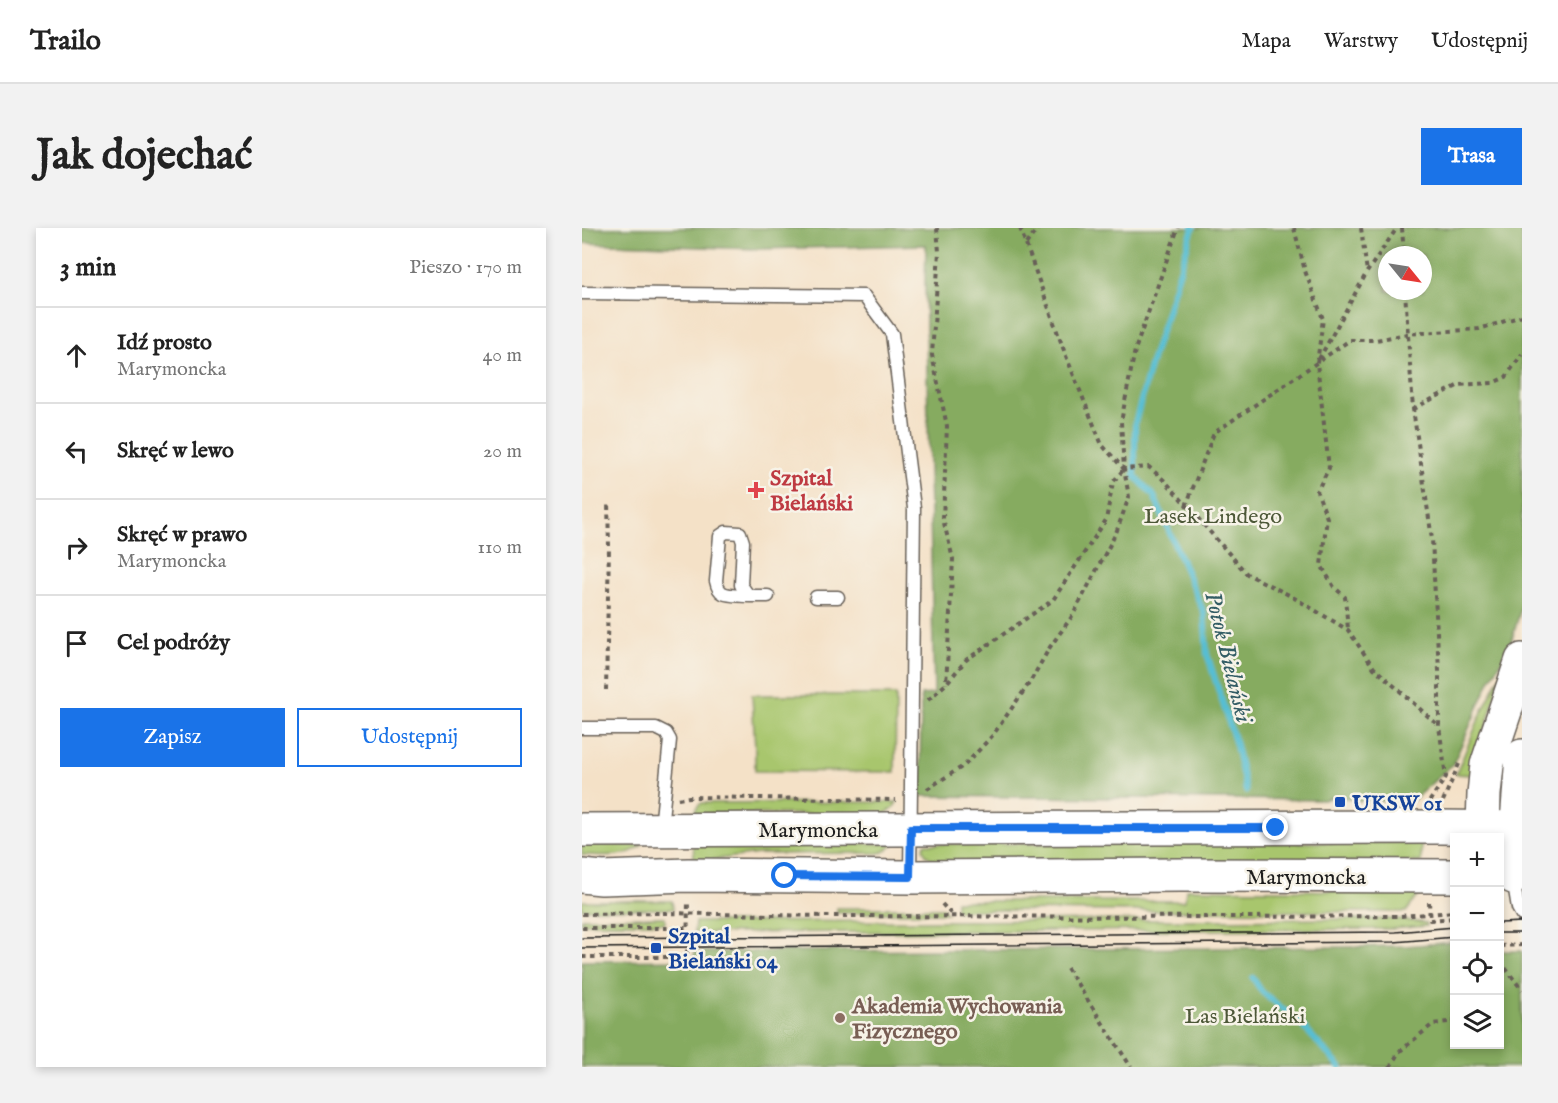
<!DOCTYPE html>
<html lang="pl">
<head>
<meta charset="utf-8">
<style>
	:root { --surface:#fff; --page:#f2f2f2; --text:#222; --muted:#767676; --line:#e0e0e0; --accent:#1a73e8 }
	body { margin:0; font-family:"IM FELL English",serif; background:var(--page); color:var(--text) }
	.controls { position:absolute; right:18px; bottom:18px; display:grid; overflow:hidden; border-radius:0px; box-shadow:0 3px 9px #0003 }
	.controls button { width:54px; height:54px; display:grid; place-items:center; padding:0; border:0; border-bottom:2px solid var(--line); background:var(--surface); color:var(--text); font:30px sans-serif }
	.compass { position:absolute; left:796px; top:18px; width:54px; height:54px; border-radius:50%; background:var(--surface); box-shadow:0 3px 9px #0003; rotate:120deg }
	.stop { position:absolute; width:18px; height:18px; margin:-14px; border:4px solid #1a73e8; border-radius:50%; background:#fff }
	.stop.end { background:#1a73e8; border-color:#fff; box-shadow:0 2px 6px #0008 }
	.list { margin:0; padding:0; list-style:none }
	h2 { display:flex; justify-content:space-between; align-items:center; height:78px; margin:0; padding:0 24px; font-size:26px }
	h2 small { font-size:20px; font-weight:400; color:var(--muted) }
	.list li { display:grid; grid-template-columns:39px 1fr auto; gap:18px; align-items:center; box-sizing:border-box; height:96px; padding:0 24px; border-top:2px solid var(--line) }
	.list b { display:block; font-size:22px; white-space:nowrap }
	.list p { margin:0; font-size:20px; white-space:nowrap; color:var(--muted) }
	.list em { font-size:20px; font-style:normal; color:var(--muted) }
	.actions { display:flex; gap:12px; padding:18px 24px }
	.actions a { flex:1; padding:14px 0; border:2px solid var(--accent); border-radius:0px; text-align:center; font-size:21px; color:var(--accent) }
	.actions .main { background:var(--accent); color:#fff }
	.icon { flex:none; width:33px; height:33px; fill:none; stroke:currentColor; stroke-width:2; stroke-linecap:round; stroke-linejoin:round }
	.map { position:relative; flex:none; width:940px; height:839px; overflow:hidden; border-radius:0px }
	header { display:flex; align-items:center; gap:36px; box-sizing:border-box; height:84px; padding:0 30px; background:var(--surface); border-bottom:2px solid var(--line) }
	header strong { font-size:28px }
	nav { display:flex; gap:33px; margin-inline-start:auto; font-size:21px }
	.intro { display:flex; align-items:center; justify-content:space-between; box-sizing:border-box; height:144px; padding:0 36px }
	h1 { margin:0; font-size:42px }
	.button { padding:15px 27px; border-radius:0px; background:var(--accent); color:#fff; font-size:21px; font-weight:700 }
	main { display:flex; gap:36px; padding:0 36px }
	aside { flex:1; background:var(--surface); border-radius:0px; box-shadow:0 3px 9px #0003 }
	.map>svg:first-child { display:block }
</style>
</head>
<body>
<header>
<strong>Trailo</strong>
<nav><a>Mapa</a><a>Warstwy</a><a>Udostępnij</a></nav>
</header>
<div class="intro"><h1>Jak dojechać</h1><a class="button">Trasa</a></div>
<main>
<aside>
<h2>3 min<small>Pieszo · 170 m</small></h2>
<ul class="list">
<li><svg class="icon" aria-label="ahead" viewBox="0 0 24 24"><path d="M12 20V5M6 11l6-6 6 6"/></svg><div><b>Idź prosto</b><p>Marymoncka</p></div><em>40 m</em></li>
<li><svg class="icon" aria-label="left" viewBox="0 0 24 24"><path d="M17 20v-9H6M10 6l-5 5 5 5"/></svg><div><b>Skręć w lewo</b></div><em>20 m</em></li>
<li><svg class="icon" aria-label="right" viewBox="0 0 24 24"><path d="M7 20v-9h11M14 6l5 5-5 5"/></svg><div><b>Skręć w prawo</b><p>Marymoncka</p></div><em>110 m</em></li>
<li><svg class="icon" aria-label="arrive" viewBox="0 0 24 24"><path d="M6 21V4h12l-3 4 3 4H6"/></svg><div><b>Cel podróży</b></div></li>
</ul>
<div class="actions"><a class="main">Zapisz</a><a>Udostępnij</a></div>
</aside>
<div class="map">
<svg width="940" height="839" viewBox="0 0 940 839">
	<rect width="100%" height="100%" fill="#f7f3e8"/>
	<filter id="ink" filterUnits="userSpaceOnUse"><feTurbulence type="fractalNoise" baseFrequency=".0167" numOctaves="2"/><feDisplacementMap in="SourceGraphic" scale="12" xChannelSelector="R" yChannelSelector="G"/><feConvolveMatrix kernelMatrix="1 2 1 2 8 2 1 2 1" color-interpolation-filters="sRGB"/></filter>
	<filter id="wash" filterUnits="userSpaceOnUse"><feTurbulence type="fractalNoise" baseFrequency=".008" numOctaves="4" result="noise"/><feDisplacementMap in="SourceGraphic" scale="24" xChannelSelector="R" yChannelSelector="G"/><feGaussianBlur stdDeviation="1.35" result="paint"/><feColorMatrix in="noise" values="0 0 0 0 0 0 0 0 0 0 0 0 0 0 0 0 0 1.4 0 .05"/><feComposite in="paint" operator="in"/></filter>
	<g filter="url(#wash)">
		<rect width="100%" height="100%" fill="#f4e1c7"/>
		<!-- green -->
		<g fill="#a8c66d" stroke="#627144" stroke-width="1.5">
			<polygon points="920,444 890,547 874,546 898,488"/>
			<polygon points="170,467 314,467 313,544 173,543 173,520"/>
			<path d="M 315,574 C 312,581 307,584 301,586 L 119,586 L 112,585 L 116,578 L 120,575 Z"/>
			<path d="M 0,612 L 60,617 C 44,631 20,627 0,627 Z"/>
			<polygon points="111,612 312,616 302,624 297,625 177,626 128,632 112,631"/>
			<polygon points="839,614 839,634 356,634 345,628 341,621 343,616"/>
			<polygon points="604,661 839,664 824,684 374,682 374,673 603,673"/>
			<polygon points="0,673 90,673 91,681 0,681"/>
			<polygon points="255,680 361,680 365,685 255,685"/>
			<polygon points="83,689 83,695 0,695 0,690"/>
			<polygon points="812,691 844,695 845,698 809,701 112,705 113,694"/>
		</g>
		<!-- forest -->
		<g fill="#86ab60" stroke="#51643e" stroke-width="1.5" fill-rule="evenodd">
			<path d="M 0,0 L 940,0 L 940,377 L 928,418 L 908,453 L 871,536 L 830,573 L 773,573 C 765,569 750,567 743,572 L 338,568 L 339,467 L 352,466 L 343,57 L 344,17 L 175,21 L 0,15 ZM 805,27 L 841,27 L 841,63 L 805,63 Z"/>
			<polygon points="872,714 873,816 918,816 918,723 940,723 940,839 0,839 0,733 112,732 112,724 767,719 823,718"/>
		</g>
		<g fill="none" stroke-linecap="round" stroke-linejoin="round">
			<!-- stream -->
			<g stroke="#56bed3" stroke-width="6">
				<polyline points="611,0 569,135 553,195 553,248 572,268 622,385 625,426 654,517 664,563"/>
				<polyline points="671,750 680,764 716,793 758,839"/>
			</g>
		</g>
	</g>
	<g filter="url(#ink)">
		<g fill="none" stroke-linecap="round" stroke-linejoin="round">
			<!-- lane casing -->
			<g stroke="#686158" stroke-width="15">
				<g id="lane">
					<polyline points="0,65 282,68 310,106 332,280 328,648"/>
					<path d="M 166,367 L 159,357 L 161,314 L 158,305 L 144,304 L 138,308 L 134,353 C 135,358 137,363 141,365 C 148,369 177,368 186,368"/>
					<polyline points="234,369 256,369"/>
					<polyline points="0,500 74,500 84,505 88,512 79,600"/>
					<polyline points="931,650 936,680 940,687"/>
				</g>
			</g>
			<!-- secondary casing -->
			<g stroke="#686158" stroke-width="36">
				<g id="secondary">
					<polyline points="0,602 857,599 940,600"/>
					<polyline points="907,610 901,600 902,566 905,537 940,432"/>
					<polyline points="0,648 20,650 106,647 328,649 599,647 873,648"/>
					<polyline points="931,649 940,528"/>
				</g>
			</g>
			<!-- path -->
			<g stroke="#686158" stroke-width="4" stroke-dasharray="4.5 4.5" stroke-linecap="butt">
				<polyline points="355,0 357,24 350,127 365,198 361,291 371,331 364,456"/>
				<polyline points="438,0 484,128 520,217 542,241 567,239 584,254 665,346 709,368 766,402 792,440 857,498"/>
				<polyline points="712,0 723,43 741,91 735,135 747,240 735,263 745,290 739,337 752,359 763,369 766,401"/>
				<polyline points="779,0 785,44"/>
				<polyline points="820,0 822,27"/>
				<polyline points="444,16 456,0"/>
				<polyline points="823,63 831,181 850,311 857,443 857,498 864,549 847,574"/>
				<polyline points="737,131 785,44 815,0"/>
				<polyline points="831,181 877,157 911,155 924,149 940,126"/>
				<polyline points="604,278 632,205 768,112 794,112 825,106 897,101 940,88"/>
				<polyline points="24,462 27,319 26,274"/>
				<polyline points="346,472 364,456 384,432 471,372 524,292 531,254 542,241"/>
				<polyline points="345,561 383,537 411,507 448,454 468,419 491,387 534,305 547,269 542,241 539,194 553,122 596,0"/>
				<polyline points="96,571 107,569 314,572"/>
				<polyline points="861,573 877,536"/>
				<polyline points="847,674 848,692 873,690"/>
				<polyline points="360,676 371,688"/>
				<polyline points="0,686 82,685 241,688 656,689 818,688 873,684"/>
				<polyline points="0,700 105,700"/>
				<polyline points="918,718 940,717"/>
				<polyline points="0,729 105,729 106,672"/>
				<polyline points="918,733 940,762"/>
				<polyline points="485,740 549,839"/>
				<polyline points="918,746 924,739"/>
				<polyline points="808,839 817,824 851,796 873,793"/>
			</g>
			<!-- lane -->
			<use href="#lane" stroke="#fff" stroke-width="12"/>
			<!-- secondary -->
			<use href="#secondary" stroke="#fff" stroke-width="33"/>
			<!-- tram -->
			<g stroke="#1c1c1c" stroke-width="1.5">
				<polyline points="918,695 940,694"/>
				<polyline points="918,705 940,705"/>
				<polyline points="0,710 813,704 873,699"/>
				<polyline points="0,720 812,714 873,709"/>
			</g>
		</g>
	</g>
	<g fill="none" stroke-linecap="round" stroke-linejoin="round" filter="url(#ink)">
		<!-- route -->
		<polyline stroke="#1a73e8" stroke-width="8" points="203,648 328,649 329,600 694,600"/>
	</g>
	<!-- markers -->
	<path fill="#e0444e" stroke="#f7f3e8" stroke-width="2" d="M171 253h6v6h6v6h-6v6h-6v-6h-6v-6h6z"/>
	<g fill="#1a4fb4" stroke="#f7f3e8" stroke-width="2">
		<rect x="752" y="568" width="12" height="12" rx="3"/>
		<rect x="68" y="714" width="12" height="12" rx="3"/>
	</g>
	<circle fill="#8d6e63" stroke="#f7f3e8" stroke-width="2" cx="258" cy="790" r="6"/>
	<g text-anchor="middle" stroke-width="5" stroke-linejoin="round" paint-order="stroke">
		<!-- health labels -->
		<g font-size="22" font-weight="bold" fill="#be3a42" stroke="#f7f3e8" text-anchor="start">
			<text x="188" y="257">Szpital<tspan x="188" dy="25">Bielański</tspan></text>
		</g>
		<!-- park labels -->
		<g font-size="22" fill="#4d5838" stroke="#f7f3e8">
			<text x="631" y="295">Lasek Lindego</text>
			<text x="663" y="795">Las Bielański</text>
		</g>
		<!-- transit labels -->
		<g font-size="22" font-weight="bold" fill="#164399" stroke="#f7f3e8" text-anchor="start">
			<text x="770" y="582">UKSW 01</text>
			<text x="86" y="715">Szpital<tspan x="86" dy="25">Bielański 04</tspan></text>
		</g>
		<!-- street labels -->
		<g font-size="22" fill="#1c1c1c" stroke="#f7f3e8">
			<text x="236" y="609">Marymoncka</text>
			<text x="724" y="656">Marymoncka</text>
		</g>
		<!-- education labels -->
		<g font-size="22" font-weight="bold" fill="#785e54" stroke="#f7f3e8" text-anchor="start">
			<text x="270" y="785">Akademia Wychowania<tspan x="270" dy="25">Fizycznego</tspan></text>
		</g>
		<!-- water labels -->
		<g font-size="24" font-style="italic" fill="#335d65" stroke="#f7f3e8">
			<text transform="translate(647 429) rotate(76)" y="8">Potok Bielański</text>
		</g>
	</g>
</svg>
<div class="controls">
<button>+</button>
<button>−</button>
<button><svg class="icon" aria-label="locate" viewBox="0 0 24 24"><circle cx="12" cy="12" r="6"/><path d="M12 2v4M12 18v4M2 12h4M18 12h4"/></svg></button>
<button><svg class="icon" aria-label="layers" viewBox="0 0 24 24"><path d="M12 4l9 5-9 5-9-5zM3 14l9 5 9-5"/></svg></button>
</div>
<svg class="compass" viewBox="-18 -18 36 36"><path d="M0-13l5 13h-10z" fill="#e53935"/><path d="M0 13l5-13h-10z" fill="#767676"/></svg>
<div class="stop" style="left:203px;top:648px"></div>
<div class="stop end" style="left:694px;top:600px"></div>
</div>
</main>
</body>
</html>
